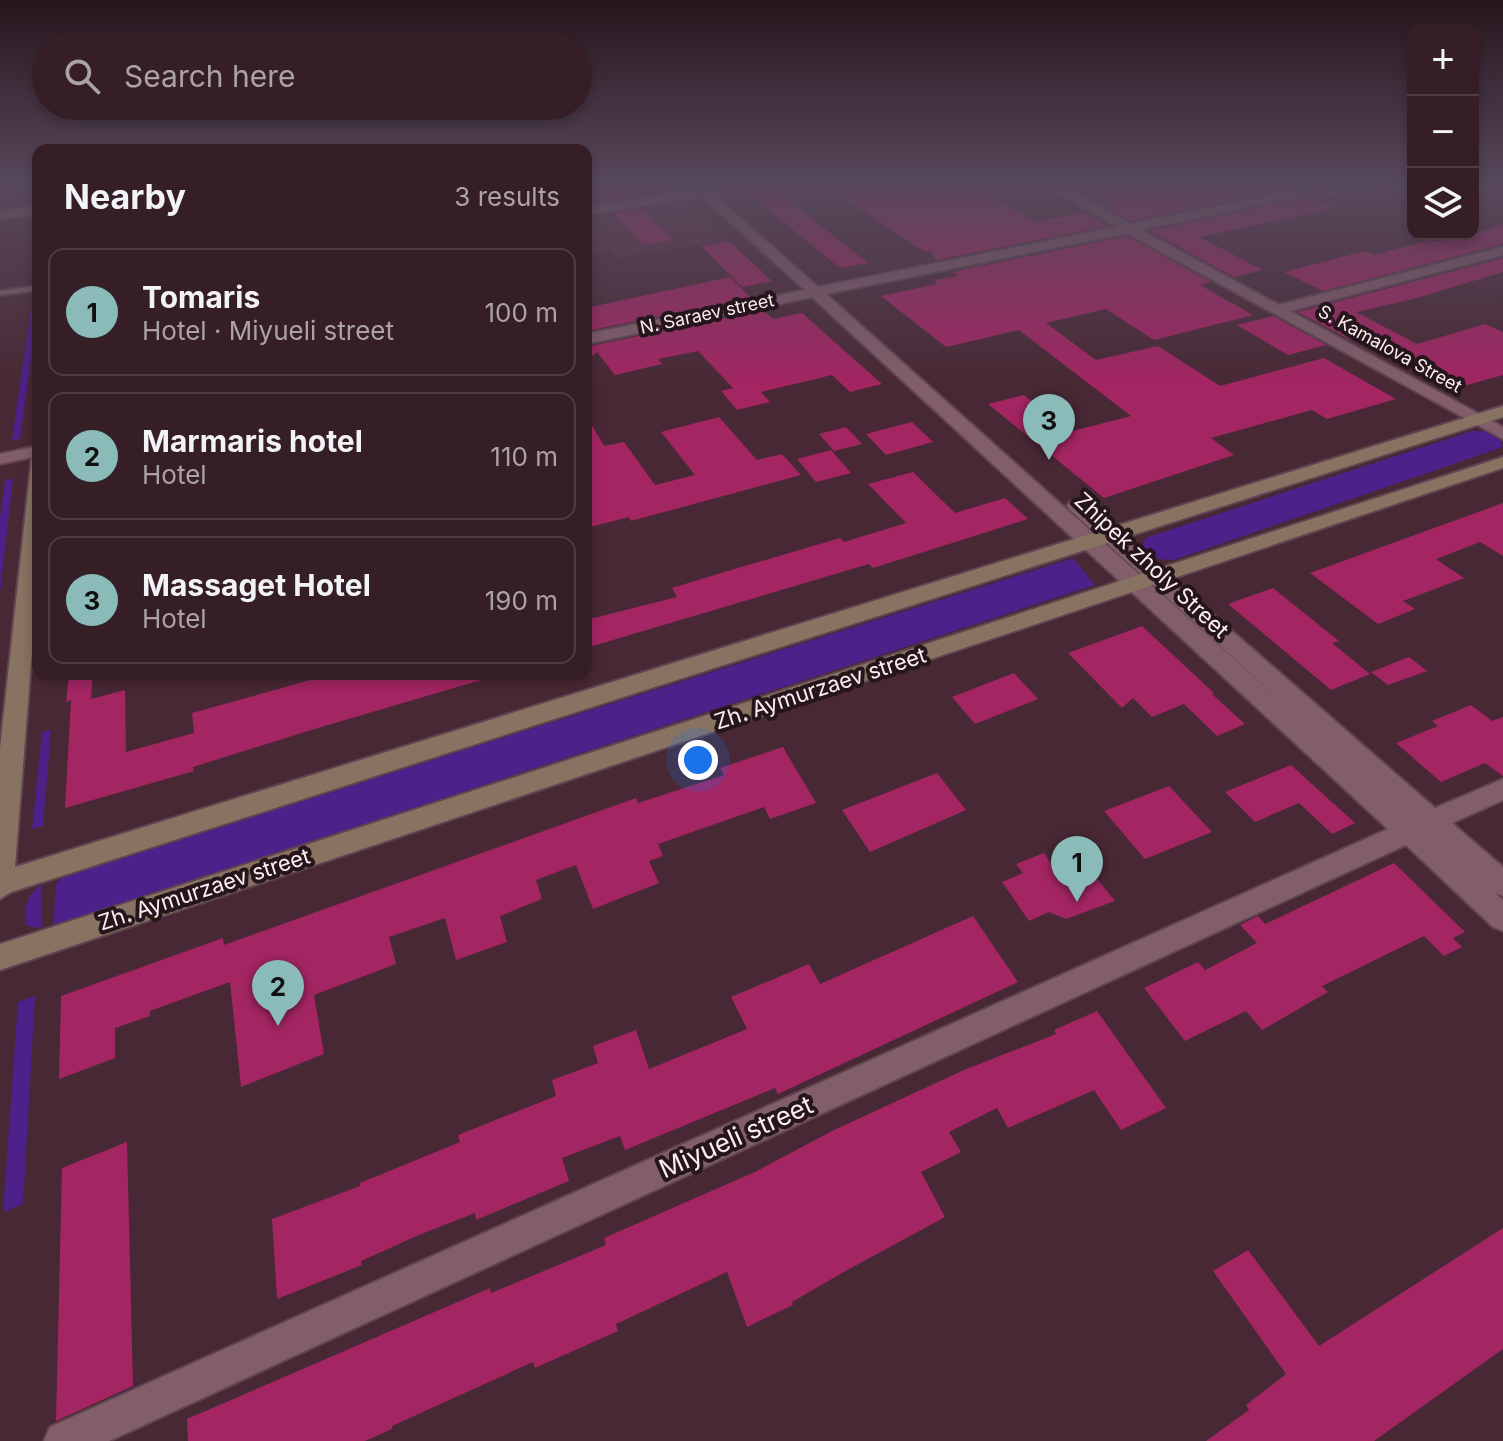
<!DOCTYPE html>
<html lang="en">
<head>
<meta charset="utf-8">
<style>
	:root { --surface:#361e27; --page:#412b33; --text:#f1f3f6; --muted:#aaa2a7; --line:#503c44; --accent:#8bbbb9 }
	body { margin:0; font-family:Inter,sans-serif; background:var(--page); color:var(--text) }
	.controls { position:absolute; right:24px; top:24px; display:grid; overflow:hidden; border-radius:16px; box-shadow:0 4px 12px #0003 }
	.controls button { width:72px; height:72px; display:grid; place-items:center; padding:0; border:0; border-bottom:2px solid var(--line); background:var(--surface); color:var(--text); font:40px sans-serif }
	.you { position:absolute; left:698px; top:760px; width:28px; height:28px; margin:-20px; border:6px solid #fff; border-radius:50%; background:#1a73e8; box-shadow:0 0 0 12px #1a73e833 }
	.badge { display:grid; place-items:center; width:52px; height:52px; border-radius:50%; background:var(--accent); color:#111; font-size:26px; font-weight:700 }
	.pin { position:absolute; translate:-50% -66px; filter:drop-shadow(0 2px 4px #0008) }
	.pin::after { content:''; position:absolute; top:42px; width:28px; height:24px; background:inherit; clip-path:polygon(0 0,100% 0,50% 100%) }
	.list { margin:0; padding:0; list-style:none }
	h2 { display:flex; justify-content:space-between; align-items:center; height:104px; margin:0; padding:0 32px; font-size:34px }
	h2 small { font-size:26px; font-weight:400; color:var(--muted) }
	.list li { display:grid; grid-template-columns:52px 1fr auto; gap:24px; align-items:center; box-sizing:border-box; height:128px; margin:0 16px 16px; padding:0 16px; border:2px solid var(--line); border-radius:16px }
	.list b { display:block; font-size:30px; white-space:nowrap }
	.list p { margin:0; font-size:26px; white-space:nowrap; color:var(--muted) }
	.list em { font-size:26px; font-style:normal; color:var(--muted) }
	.icon { flex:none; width:44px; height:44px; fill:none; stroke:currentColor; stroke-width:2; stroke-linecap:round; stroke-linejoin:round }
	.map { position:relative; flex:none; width:1503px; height:1441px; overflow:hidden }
	.search { position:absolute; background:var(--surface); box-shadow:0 4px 12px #0003; left:32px; top:32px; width:560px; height:88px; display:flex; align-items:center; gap:20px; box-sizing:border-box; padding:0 28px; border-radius:44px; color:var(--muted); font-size:30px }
	.panel { position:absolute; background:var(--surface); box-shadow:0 4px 12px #0003; left:32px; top:144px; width:560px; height:536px; border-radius:16px }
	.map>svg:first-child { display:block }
</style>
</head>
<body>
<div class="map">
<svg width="1503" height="1441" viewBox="0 0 1503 1441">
	<rect width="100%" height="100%" fill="#482834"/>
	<!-- built -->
	<polygon fill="#56303f" points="689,202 730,240 617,258 610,250 586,254 586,219"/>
	<!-- green -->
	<g fill="#4c218a">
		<polygon points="38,306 20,439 12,440 31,308"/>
		<polygon points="1472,431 1487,431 1501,439 1503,447 1174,560 1159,559 1143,546 1145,538"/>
		<polygon points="13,479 0,593 0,517 5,480"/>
		<polygon points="1073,558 1095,585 53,926 56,884 64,876"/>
		<polygon points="51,730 43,826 32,829 42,732"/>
		<path d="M 42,884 L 42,929 L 25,925 C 25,905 26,896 42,884 Z"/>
		<polygon points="35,996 23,1204 3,1212 18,1002"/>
	</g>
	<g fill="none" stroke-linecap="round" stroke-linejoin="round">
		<!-- stream -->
		<polyline stroke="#1b709b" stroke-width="4" points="1328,193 1371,184"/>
	</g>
	<!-- building -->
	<g fill="#a32562">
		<polygon points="861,184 973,184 1035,222 1085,212 1109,226 936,260 930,251 925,252 831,190"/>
		<polygon points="1077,184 1282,184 1290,188 1130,221 1106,207 1116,206"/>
		<polygon points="619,187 629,197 602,201 593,192"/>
		<polygon points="774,190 788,200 868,263 840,268 749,194"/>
		<polygon points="1309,196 1336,208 1199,237 1263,270 1234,277 1150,231"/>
		<polygon points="641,209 672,240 644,245 614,213"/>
		<polygon points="1503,224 1503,244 1323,291 1284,272 1365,251 1374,255 1430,240 1436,242 1473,234"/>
		<polygon points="1127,236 1211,282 1200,285 1253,315 1154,340 1106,309 1046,323 1096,360 1158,346 1220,386 1324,358 1396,399 1327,419 1312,410 1211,438 1234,455 1104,498 988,404 1024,395 1069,432 1131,416 1019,330 946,347 881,296 937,284 936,280 958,276 952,272"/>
		<polygon points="729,241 772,281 742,287 701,246"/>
		<polygon points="1503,258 1503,272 1413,299 1356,312 1417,344 1485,324 1503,332 1503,375 1456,388 1360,336 1349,339 1298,312"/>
		<polygon points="730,277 751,298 586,331 586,308"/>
		<polygon points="763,310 773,319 802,313 882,384 850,392 832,375 761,392 770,402 737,410 721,391 733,388 698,351 658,359 662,364 615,375 597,352 586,361 586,347"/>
		<polygon points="1273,316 1326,345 1288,355 1237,325"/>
		<polygon points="586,415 604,446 624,442 655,485 695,475 661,432 719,417 757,460 782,454 801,475 631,521 629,517 586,528"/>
		<polygon points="912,422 933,442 886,455 866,434"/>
		<polygon points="846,427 862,444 834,451 819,434"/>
		<polygon points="831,450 851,473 816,482 797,459"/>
		<polygon points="913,472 955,513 1005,498 1028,519 873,568 869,564 586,648 586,620 677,597 672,588 731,570 840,538 844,542 906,523 868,484"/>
		<polygon points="1503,503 1503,556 1480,542 1436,559 1464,578 1403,601 1415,609 1378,624 1310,573"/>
		<polygon points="1273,588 1339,641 1332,643 1370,674 1331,690 1228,604"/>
		<polygon points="1142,626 1214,693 1212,694 1245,724 1217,736 1184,704 1152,717 1133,698 1122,708 1068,653"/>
		<polygon points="1409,657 1427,671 1388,685 1371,672"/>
		<polygon points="1014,673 1038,699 975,724 952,697"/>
		<polygon points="69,674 93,674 91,699 125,690 126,752 194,733 192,713 332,674 480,674 481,680 308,731 193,767 194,771 65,808 71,700 66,702"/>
		<polygon points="1471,705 1492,721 1503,717 1503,776 1485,763 1441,782 1396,743 1438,726 1432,721"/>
		<polygon points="783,747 816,803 770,819 764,807 658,844 663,856 649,861 659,883 593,909 576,865 536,880 542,899 500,916 507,942 456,960 445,918 389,937 396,964 314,995 324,1054 241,1087 230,982 150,1011 150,1016 115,1028 115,1058 59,1079 61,996 223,938 224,945 636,798 638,803 724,775 720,768"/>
		<polygon points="1291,765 1355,823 1332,834 1299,803 1255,822 1225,792"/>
		<polygon points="937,773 966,810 870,852 842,810"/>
		<polygon points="1169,786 1212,832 1145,859 1104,811"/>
		<polygon points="1044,853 1053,866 1068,860 1093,874 1115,901 1066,919 1049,912 1029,921 1002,882 1023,873 1016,864"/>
		<polygon points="1394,863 1465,932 1453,938 1462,947 1444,956 1424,936 1322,986 1328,992 1262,1030 1246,1011 1185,1041 1144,988 1198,962 1205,970 1257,943 1240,925 1258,916 1265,924"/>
		<polygon points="973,916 1018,982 778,1094 775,1088 625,1150 620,1136 562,1158 569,1181 476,1220 475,1213 419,1235 361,1261 362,1265 277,1299 272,1219 360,1186 360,1183 460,1142 458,1135 556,1096 552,1080 598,1063 593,1046 636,1030 649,1069 747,1029 731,997 809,964 820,984"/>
		<polygon points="1097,1011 1166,1108 1121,1130 1094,1090 1008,1128 997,1108 949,1132 961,1152 921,1172 945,1217 842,1273 792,1302 793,1305 747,1327 727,1272 616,1324 618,1331 535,1368 533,1362 392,1426 392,1429 365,1441 188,1441 187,1419 490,1288 491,1293 606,1245 604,1238 757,1171 832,1131 964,1070 1056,1034 1054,1030"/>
		<polygon points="127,1142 133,1386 56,1421 62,1168"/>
		<polygon points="1503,1228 1503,1349 1374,1441 1206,1441 1249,1410 1246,1405 1286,1374 1213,1271 1248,1250 1319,1346"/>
	</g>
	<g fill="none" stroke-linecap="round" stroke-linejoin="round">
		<!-- lane casing -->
		<g stroke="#5f454f" stroke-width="4">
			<polygon id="lane" points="38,286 38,290 0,295 0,291"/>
		</g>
		<!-- street casing -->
		<g stroke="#5f454f" stroke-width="4">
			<g id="street">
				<polygon points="689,184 703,184 706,188 758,184 713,194 818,287 1117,227 1042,184 1058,184 1130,224 1326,184 1352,184 1141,230 1279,305 1503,247 1503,255 1290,311 1503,427 1503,439 1127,233 826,294 1291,710 1070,510 1067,506 1070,502 1084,502 1435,808 1503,779 1503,800 1452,823 1503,867 1503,896 1495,893 1503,900 1503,931 1493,927 1406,845 109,1441 44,1441 50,1427 1388,829 812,297 586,344 586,334 805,290 701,196 586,215 586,207 694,190"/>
				<polygon points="38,206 38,214 0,219 0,211"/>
				<polygon points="38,446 38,456 0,464 0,454"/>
			</g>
		</g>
		<!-- secondary casing -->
		<g stroke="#5f454f" stroke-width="4">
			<g id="secondary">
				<polygon points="1503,406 1503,417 11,892 0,899 0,748 32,454 38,453 38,575 15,867"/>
				<polygon points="1503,457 1503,468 0,970 0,944"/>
			</g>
		</g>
		<!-- lane -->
		<use href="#lane" fill="#825e6a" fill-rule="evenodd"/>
		<!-- street -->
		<use href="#street" fill="#825e6a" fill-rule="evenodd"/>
		<!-- secondary -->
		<use href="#secondary" fill="#887262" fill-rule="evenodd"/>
	</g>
	<!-- sky -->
	<linearGradient id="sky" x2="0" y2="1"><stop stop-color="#28161d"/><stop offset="0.48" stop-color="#58485c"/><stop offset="1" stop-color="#58485c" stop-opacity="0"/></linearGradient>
	<rect width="1503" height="386" fill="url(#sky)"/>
	<g text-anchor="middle" stroke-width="8" stroke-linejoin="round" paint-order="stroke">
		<!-- far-street labels -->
		<g font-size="18" fill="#fdecf1" stroke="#25161b">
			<text transform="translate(707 314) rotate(-12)" y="6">N. Saraev street</text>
			<text transform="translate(1390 349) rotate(29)" y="6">S. Kamalova Street</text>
		</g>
		<!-- street labels -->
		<g font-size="22" fill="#fdecf1" stroke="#25161b">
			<text transform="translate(1152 565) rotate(43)" y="8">Zhipek zholy Street</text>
			<text transform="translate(820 688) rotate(-18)" y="8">Zh. Aymurzaev street</text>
			<text transform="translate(204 889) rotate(-18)" y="8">Zh. Aymurzaev street</text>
		</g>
		<!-- near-street labels -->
		<g font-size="26" fill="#fdecf1" stroke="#25161b">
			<text transform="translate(736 1137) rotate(-24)" y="9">Miyueli street</text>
		</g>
	</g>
</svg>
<div class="controls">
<button>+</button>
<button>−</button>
<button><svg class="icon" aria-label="layers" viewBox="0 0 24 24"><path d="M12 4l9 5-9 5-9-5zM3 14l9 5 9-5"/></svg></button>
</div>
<div class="you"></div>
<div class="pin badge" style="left:1077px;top:902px">1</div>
<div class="pin badge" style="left:278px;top:1026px">2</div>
<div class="pin badge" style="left:1049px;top:460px">3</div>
<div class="search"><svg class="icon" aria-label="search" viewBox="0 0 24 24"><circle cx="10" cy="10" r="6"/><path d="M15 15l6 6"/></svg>Search here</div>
<section class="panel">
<h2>Nearby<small>3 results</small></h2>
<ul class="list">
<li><span class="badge">1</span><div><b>Tomaris</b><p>Hotel · Miyueli street</p></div><em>100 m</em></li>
<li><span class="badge">2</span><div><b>Marmaris hotel</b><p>Hotel</p></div><em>110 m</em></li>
<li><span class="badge">3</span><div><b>Massaget Hotel</b><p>Hotel</p></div><em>190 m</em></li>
</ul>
</section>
</div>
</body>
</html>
